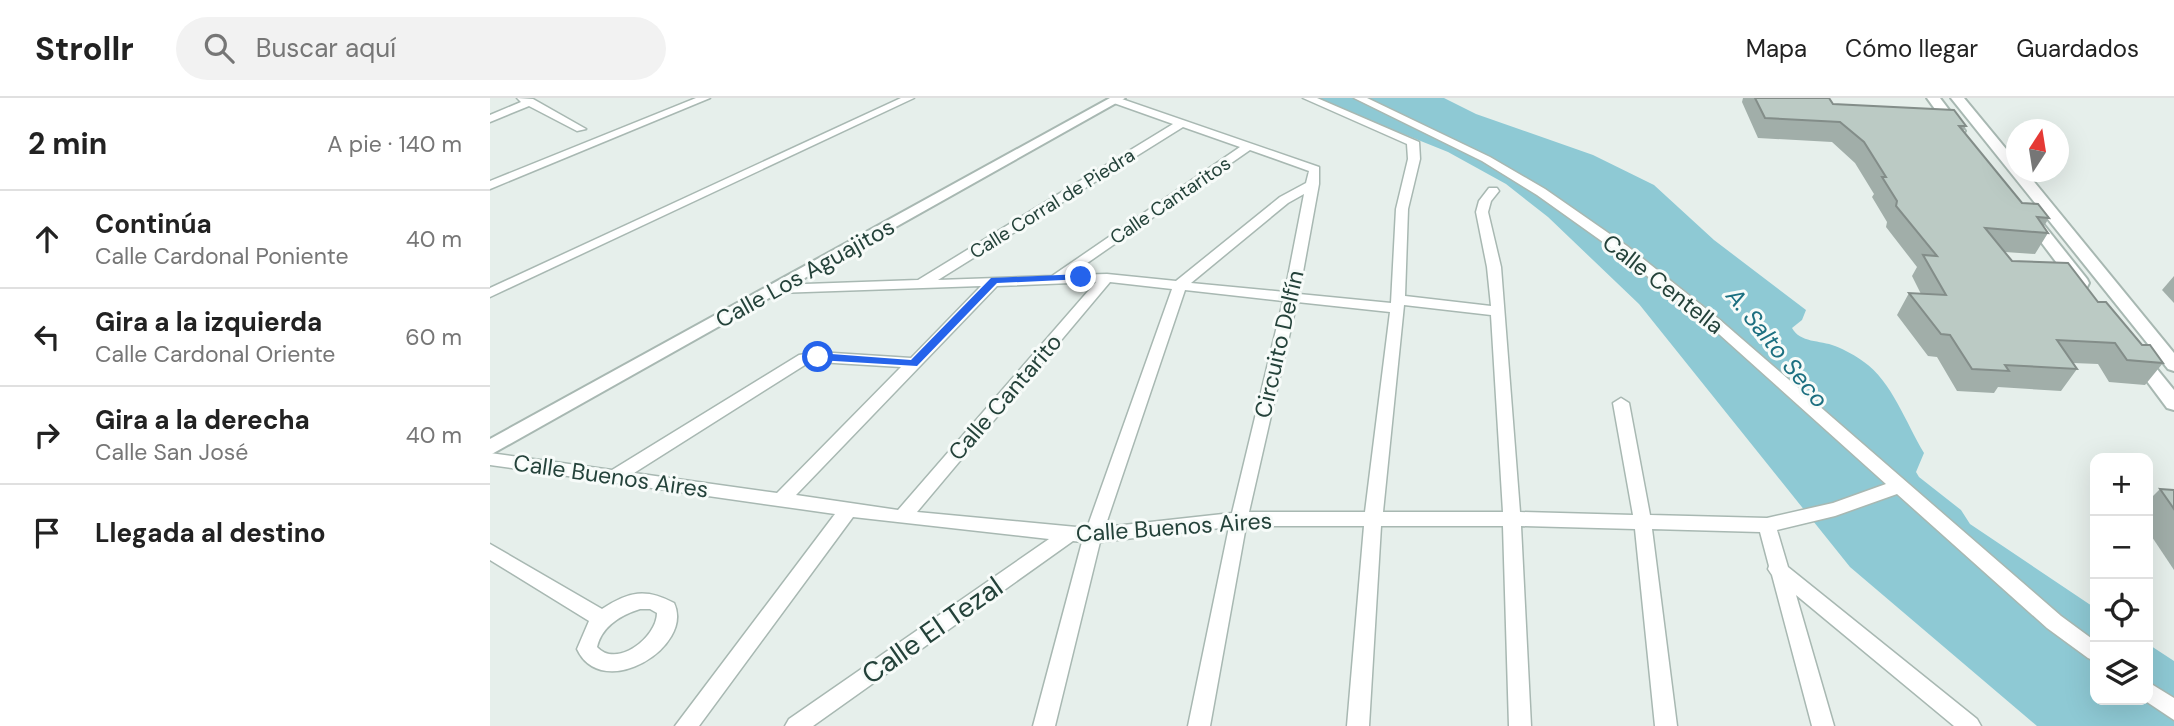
<!DOCTYPE html>
<html lang="es">
<head>
<meta charset="utf-8">
<style>
	:root { --surface:#fff; --page:#f2f2f2; --text:#222; --muted:#767676; --line:#e0e0e0 }
	body { margin:0; font-family:"DM Sans",sans-serif; background:var(--page); color:var(--text) }
	.controls { position:absolute; right:21px; bottom:21px; display:grid; overflow:hidden; border-radius:14px; box-shadow:0 7px 28px #0002 }
	.controls button { width:63px; height:63px; display:grid; place-items:center; padding:0; border:0; border-bottom:2px solid var(--line); background:var(--surface); color:var(--text); font:35px sans-serif }
	.compass { position:absolute; left:1516px; top:21px; width:63px; height:63px; border-radius:50%; background:var(--surface); box-shadow:0 7px 28px #0002; rotate:12deg }
	.stop { position:absolute; width:21px; height:21px; margin:-16px; border:5px solid #2563eb; border-radius:50%; background:#fff }
	.stop.end { background:#2563eb; border-color:#fff; box-shadow:0 2px 7px #0008 }
	.list { margin:0; padding:0; list-style:none }
	h2 { display:flex; justify-content:space-between; align-items:center; height:91px; margin:0; padding:0 28px; font-size:30px }
	h2 small { font-size:23px; font-weight:400; color:var(--muted) }
	.list li { display:grid; grid-template-columns:46px 1fr auto; gap:21px; align-items:center; box-sizing:border-box; height:98px; padding:0 28px; border-top:2px solid var(--line) }
	.list b { display:block; font-size:26px; white-space:nowrap }
	.list p { margin:0; font-size:23px; white-space:nowrap; color:var(--muted) }
	.list em { font-size:23px; font-style:normal; color:var(--muted) }
	.icon { flex:none; width:38px; height:38px; fill:none; stroke:currentColor; stroke-width:2; stroke-linecap:round; stroke-linejoin:round }
	.map { position:relative; flex:none; width:1684px; height:628px; overflow:hidden }
	header { display:flex; align-items:center; gap:42px; box-sizing:border-box; height:98px; padding:0 35px; background:var(--surface); border-bottom:2px solid var(--line) }
	header strong { font-size:33px }
	nav { display:flex; gap:38px; margin-inline-start:auto; font-size:24px }
	.search { width:490px; height:63px; background:var(--page); display:flex; align-items:center; gap:18px; box-sizing:border-box; padding:0 24px; border-radius:38px; color:var(--muted); font-size:26px }
	main { display:flex }
	aside { flex:1; background:var(--surface) }
	.map>svg:first-child { display:block }
</style>
</head>
<body>
<header>
<strong>Strollr</strong>
<div class="search"><svg class="icon" aria-label="search" viewBox="0 0 24 24"><circle cx="10" cy="10" r="6"/><path d="M15 15l6 6"/></svg>Buscar aquí</div>
<nav><a>Mapa</a><a>Cómo llegar</a><a>Guardados</a></nav>
</header>
<main>
<aside>
<h2>2 min<small>A pie · 140 m</small></h2>
<ul class="list">
<li><svg class="icon" aria-label="ahead" viewBox="0 0 24 24"><path d="M12 20V5M6 11l6-6 6 6"/></svg><div><b>Continúa</b><p>Calle Cardonal Poniente</p></div><em>40 m</em></li>
<li><svg class="icon" aria-label="left" viewBox="0 0 24 24"><path d="M17 20v-9H6M10 6l-5 5 5 5"/></svg><div><b>Gira a la izquierda</b><p>Calle Cardonal Oriente</p></div><em>60 m</em></li>
<li><svg class="icon" aria-label="right" viewBox="0 0 24 24"><path d="M7 20v-9h11M14 6l5 5-5 5"/></svg><div><b>Gira a la derecha</b><p>Calle San José</p></div><em>40 m</em></li>
<li><svg class="icon" aria-label="arrive" viewBox="0 0 24 24"><path d="M6 21V4h12l-3 4 3 4H6"/></svg><div><b>Llegada al destino</b></div></li>
</ul>
</aside>
<div class="map">
<svg width="1684" height="628" viewBox="0 0 1684 628">
	<rect width="100%" height="100%" fill="#e6efeb"/>
	<!-- water -->
	<path fill="#8ec9d4" d="M 824,0 L 954,0 L 986,16 L 1103,57 L 1164,87 L 1224,142 L 1316,212 L 1312,222 L 1302,230 C 1310,245 1330,242 1345,248 C 1355,252 1366,258 1374,264 C 1401,282 1417,327 1434,355 L 1426,374 L 1429,379 L 1471,412 L 1480,426 L 1605,510 L 1605,602 L 1658,602 L 1658,546 L 1684,563 L 1684,628 L 1547,628 L 1360,469 L 1149,206 L 1058,119 L 1016,86 L 958,54 Z"/>
	<g fill="none" stroke-linecap="round" stroke-linejoin="round">
		<!-- minor casing -->
		<g stroke="#a8b8b2" stroke-width="3">
			<g id="minor">
				<polygon points="27,0 43,1 96,31 87,33 39,8 0,24 0,17 31,4"/>
				<polygon points="206,0 220,0 0,91 0,83"/>
				<polygon points="411,0 424,0 0,199 0,190"/>
				<path d="M 621,0 L 629,0 L 829,69 L 829,86 L 809,196 L 901,205 L 906,111 L 918,61 L 917,46 L 813,0 L 827,0 L 929,44 L 930,61 L 918,111 L 915,198 L 1001,208 L 997,169 L 986,114 L 989,103 L 999,90 L 1007,90 L 1009,93 L 1001,103 L 998,114 L 1011,169 L 1030,414 L 1143,417 L 1123,305 L 1131,300 L 1139,305 L 1160,417 L 1277,420 L 1343,405 L 1396,386 L 1220,228 L 1127,154 L 1047,97 L 992,63 L 864,0 L 877,0 L 1000,59 L 1055,91 L 1137,148 L 1230,222 L 1571,518 L 1605,543 L 1605,563 L 1598,560 L 1557,530 L 1407,396 L 1345,418 L 1287,432 L 1298,469 L 1487,621 L 1491,628 L 1464,628 L 1306,497 L 1344,628 L 1322,628 L 1282,477 L 1278,471 L 1279,468 L 1270,434 L 1162,431 L 1187,628 L 1165,628 L 1145,431 L 1031,428 L 1041,628 L 1019,628 L 1013,428 L 891,428 L 879,628 L 857,628 L 874,428 L 756,428 L 720,628 L 698,628 L 739,429 L 610,444 L 565,628 L 543,628 L 592,444 L 583,443 L 323,628 L 295,628 L 299,621 L 559,441 L 363,419 L 209,628 L 185,628 L 345,416 L 0,367 L 0,355 L 122,372 L 309,257 L 328,254 L 421,260 L 491,188 L 287,195 L 280,191 L 287,187 L 428,182 L 683,26 L 621,4 ZM 693,29 L 750,49 L 562,178 L 448,182 ZM 760,52 L 819,73 L 816,85 L 790,99 L 686,183 L 617,176 L 580,177 ZM 814,96 L 795,194 L 701,185 L 798,105 ZM 606,184 L 408,412 L 306,397 L 507,188 ZM 620,184 L 682,191 L 597,430 L 427,414 ZM 695,192 L 793,203 L 742,415 L 615,429 ZM 807,204 L 900,214 L 875,414 L 759,414 ZM 914,207 L 1001,217 L 1013,414 L 893,414 ZM 328,264 L 411,269 L 287,395 L 144,375 L 318,265 Z"/>
				<path d="M 0,446 L 112,511 C 139,493 156,490 184,505 C 205,549 112,605 87,551 L 99,523 L 0,462 ZM 150,511 L 160,511 L 167,515 C 167,539 127,571 107,549 C 112,528 131,517 150,511 Z"/>
				<polygon points="1658,584 1684,600 1684,622 1654,602 1658,602"/>
			</g>
		</g>
		<!-- tertiary casing -->
		<g stroke="#a8b8b2" stroke-width="4">
			<g id="tertiary">
				<polygon points="620,0 635,0 0,357 0,341"/>
				<polygon points="1437,0 1450,0 1475,33 1473,36 1463,36"/>
				<polygon points="1461,0 1474,0 1526,63 1526,74 1536,74 1684,255 1684,273 1678,271"/>
				<polygon points="1541,115 1546,117 1597,181 1599,185 1597,189 1585,189 1533,120"/>
				<polygon points="1648,253 1654,255 1684,292 1684,312 1677,310 1639,259"/>
			</g>
		</g>
		<!-- minor -->
		<use href="#minor" fill="#fff" fill-rule="evenodd"/>
		<!-- tertiary -->
		<use href="#tertiary" fill="#fff" fill-rule="evenodd"/>
	</g>
	<!-- wall -->
	<g fill="#a1aea9">
		<polygon points="1253,0 1339,0 1343,6 1476,28 1473,33 1532,105 1559,120 1554,128 1558,135 1545,156 1515,154 1522,163 1608,204 1652,247 1673,265 1655,287 1619,284 1608,266 1583,265 1587,271 1571,293 1508,289 1504,295 1467,293 1447,259 1438,258 1407,217 1419,195 1431,196 1422,178 1427,169 1396,129 1397,124 1382,99 1384,96 1365,65 1342,44 1268,40 1252,4"/>
		<polygon points="1684,178 1684,205 1672,192"/>
		<polygon points="1670,391 1684,392 1684,472 1658,433 1658,403"/>
	</g>
	<!-- building -->
	<g fill="#bbcac4" stroke="#838d89" stroke-width="2">
		<polygon points="1265,0 1339,0 1343,6 1464,12 1476,28 1469,28 1532,105 1548,106 1559,120 1547,119 1558,135 1495,130 1522,163 1578,165 1608,204 1616,204 1652,247 1660,247 1673,265 1637,262 1625,245 1567,242 1587,271 1515,267 1519,273 1482,271 1460,237 1451,236 1419,195 1456,197 1433,157 1447,158 1406,108 1407,103 1392,79 1396,79 1374,44 1350,24 1275,20"/>
		<polygon points="1670,391 1684,392 1684,411"/>
	</g>
	<!-- route -->
	<polygon fill="#2563eb" points="591,176 594,177 594,181 507,185 427,268 328,262 322,259 328,255 421,262 501,180"/>
	<g text-anchor="middle" stroke-width="6" stroke-linejoin="round" paint-order="stroke">
		<!-- far-street labels -->
		<g font-size="19" fill="#24423a" stroke="#f7fbf9">
			<text transform="translate(680 102) rotate(-34)" y="7">Calle Cantaritos</text>
			<text transform="translate(562 105) rotate(-32)" y="7">Calle Corral de Piedra</text>
		</g>
		<!-- street labels -->
		<g font-size="23" fill="#24423a" stroke="#f7fbf9">
			<text transform="translate(315 175) rotate(-29)" y="8">Calle Los Aguajitos</text>
			<text transform="translate(1173 186) rotate(38)" y="8">Calle Centella</text>
			<text transform="translate(789 246) rotate(-77)" y="8">Circuito Delfín</text>
			<text transform="translate(515 299) rotate(-49)" y="8">Calle Cantarito</text>
			<text transform="translate(121 378) rotate(8)" y="8">Calle Buenos Aires</text>
			<text transform="translate(684 429) rotate(-4)" y="8">Calle Buenos Aires</text>
		</g>
		<!-- water labels -->
		<g font-size="24" font-style="italic" fill="#1c6f80" stroke="#f7fbf9">
			<text transform="translate(1287 250) rotate(51)" y="8">A. Salto Seco</text>
		</g>
		<!-- near-street labels -->
		<g font-size="28" fill="#24423a" stroke="#f7fbf9">
			<text transform="translate(442 532) rotate(-35)" y="10">Calle El Tezal</text>
		</g>
	</g>
</svg>
<div class="controls">
<button>+</button>
<button>−</button>
<button><svg class="icon" aria-label="locate" viewBox="0 0 24 24"><circle cx="12" cy="12" r="6"/><path d="M12 2v4M12 18v4M2 12h4M18 12h4"/></svg></button>
<button><svg class="icon" aria-label="layers" viewBox="0 0 24 24"><path d="M12 4l9 5-9 5-9-5zM3 14l9 5 9-5"/></svg></button>
</div>
<svg class="compass" viewBox="-18 -18 36 36"><path d="M0-13l5 13h-10z" fill="#e53935"/><path d="M0 13l5-13h-10z" fill="#767676"/></svg>
<div class="stop" style="left:328px;top:259px"></div>
<div class="stop end" style="left:591px;top:179px"></div>
</div>
</main>
</body>
</html>
